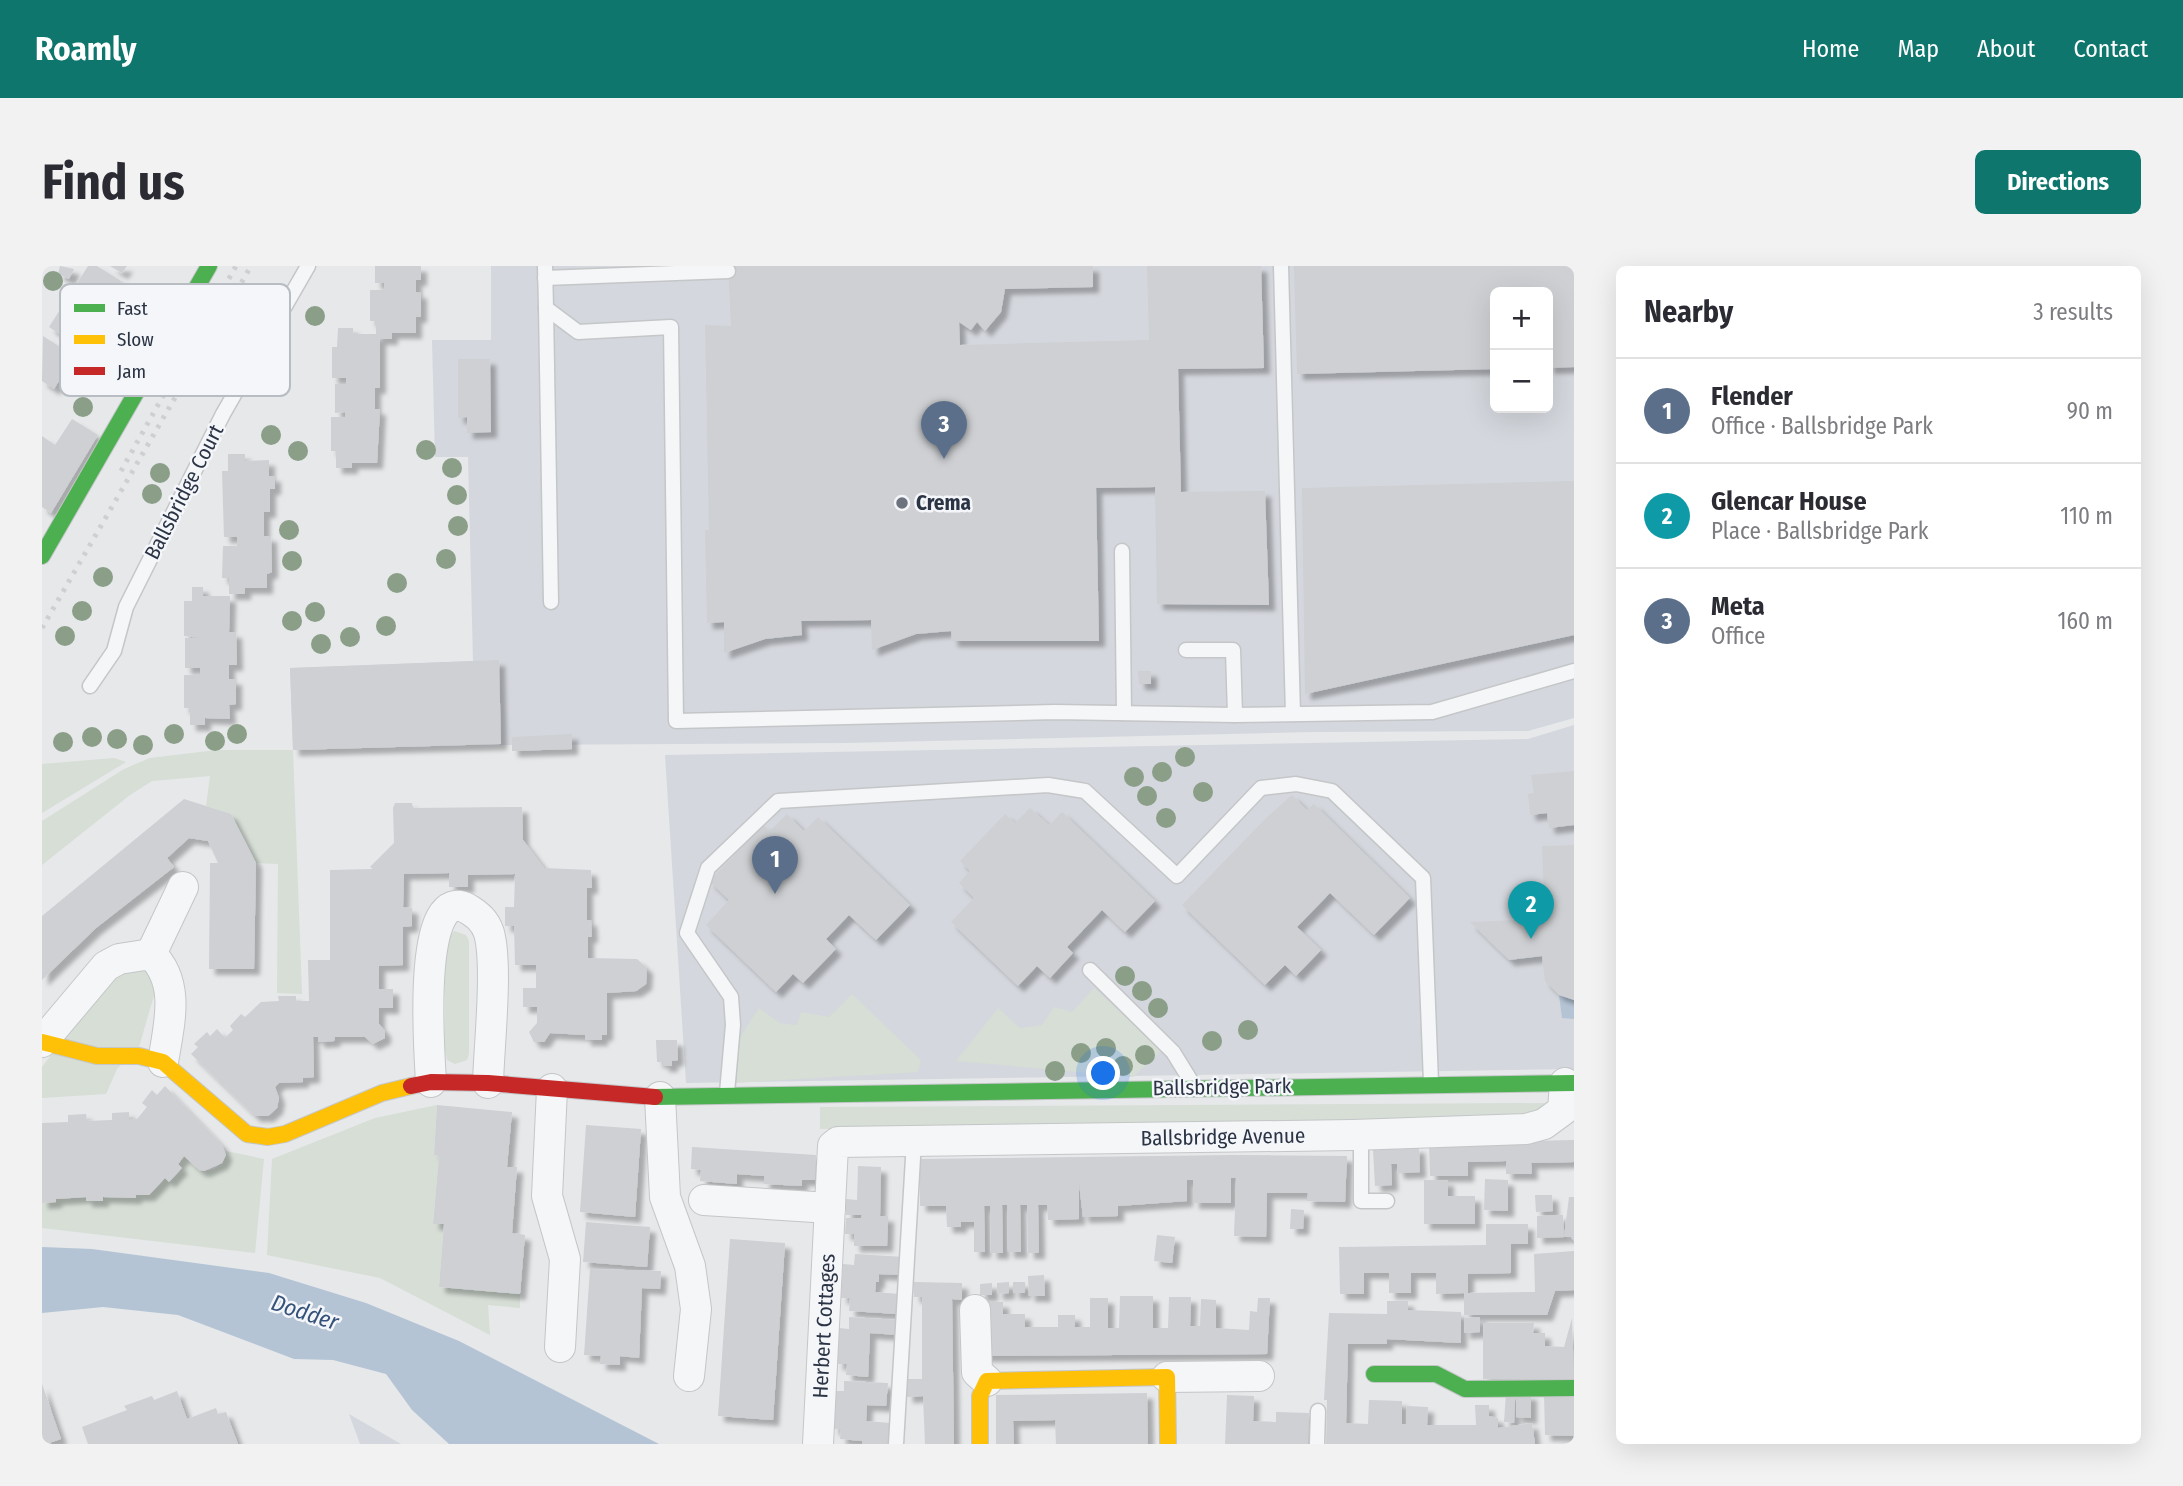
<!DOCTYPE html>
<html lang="en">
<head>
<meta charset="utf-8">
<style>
	:root { --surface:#fff; --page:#f2f2f3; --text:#2b2b33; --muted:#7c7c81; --line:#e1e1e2; --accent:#0f766e }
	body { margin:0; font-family:"Fira Sans Condensed",sans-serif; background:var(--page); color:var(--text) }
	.controls { position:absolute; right:21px; top:21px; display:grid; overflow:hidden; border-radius:10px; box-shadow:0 7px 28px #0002 }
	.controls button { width:63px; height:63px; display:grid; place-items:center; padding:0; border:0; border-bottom:2px solid var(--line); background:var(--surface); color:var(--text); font:35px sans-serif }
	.you { position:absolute; left:1062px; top:808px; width:24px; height:24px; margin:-18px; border:5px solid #fff; border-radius:50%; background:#1a73e8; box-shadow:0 0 0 10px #1a73e833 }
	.badge { display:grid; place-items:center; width:46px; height:46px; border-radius:50%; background:var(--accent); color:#fff; font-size:23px; font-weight:700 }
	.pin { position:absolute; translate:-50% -58px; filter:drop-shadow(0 2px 4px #0008) }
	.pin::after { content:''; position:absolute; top:37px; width:24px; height:21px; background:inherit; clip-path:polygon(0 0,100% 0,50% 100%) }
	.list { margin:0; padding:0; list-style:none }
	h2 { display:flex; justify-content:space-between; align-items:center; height:91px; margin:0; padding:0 28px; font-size:30px }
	h2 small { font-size:23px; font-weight:400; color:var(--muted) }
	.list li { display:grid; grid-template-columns:46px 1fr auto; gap:21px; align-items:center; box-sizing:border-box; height:105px; padding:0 28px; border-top:2px solid var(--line) }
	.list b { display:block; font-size:26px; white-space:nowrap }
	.list p { margin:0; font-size:23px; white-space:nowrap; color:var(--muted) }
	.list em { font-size:23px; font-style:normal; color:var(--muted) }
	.map { position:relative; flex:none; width:1532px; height:1178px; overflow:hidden; border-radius:10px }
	header { display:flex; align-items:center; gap:42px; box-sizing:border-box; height:98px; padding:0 35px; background:var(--accent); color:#fff }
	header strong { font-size:33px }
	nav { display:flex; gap:38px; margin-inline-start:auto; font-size:24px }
	.intro { display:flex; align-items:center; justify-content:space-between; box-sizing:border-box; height:168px; padding:0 42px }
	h1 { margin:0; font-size:49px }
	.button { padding:18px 32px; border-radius:10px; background:var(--accent); color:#fff; font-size:24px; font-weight:700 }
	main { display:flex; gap:42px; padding:0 42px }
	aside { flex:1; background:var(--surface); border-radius:10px; box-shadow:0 7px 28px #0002 }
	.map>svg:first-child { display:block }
</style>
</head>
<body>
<header>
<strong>Roamly</strong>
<nav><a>Home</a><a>Map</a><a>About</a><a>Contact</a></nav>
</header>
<div class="intro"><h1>Find us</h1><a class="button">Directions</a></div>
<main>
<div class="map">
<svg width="1532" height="1178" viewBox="0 0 1532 1178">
	<defs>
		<filter id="shadow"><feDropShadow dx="6" dy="6" stdDeviation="2" flood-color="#0004"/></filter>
	</defs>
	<rect width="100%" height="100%" fill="#e6e8ea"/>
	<!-- built -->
	<g fill="#d4d7dd" fill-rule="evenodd">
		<path d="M 449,0 L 1532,0 L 1532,452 L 1486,465 L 1271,466 L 804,477 L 304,480 L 251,484 L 248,402 L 431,395 L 426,191 L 393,191 L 390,74 L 449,74 ZM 1453,26 L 1506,26 L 1506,142 L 1453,142 Z"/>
		<polygon points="1532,459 1532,803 644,817 623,489 1486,473"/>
		<polygon points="307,1148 359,1178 318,1178"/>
	</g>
	<!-- green -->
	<g fill="#d6ded6">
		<polygon points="175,484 251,484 260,728 235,727 236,598 214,597 189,548 164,540 168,510 110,515 88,529 0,599 0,555 82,503 108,492"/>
		<polygon points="72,492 84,496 0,547 0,498"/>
		<polygon points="412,665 424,669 427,675 427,788 425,794 413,798 405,794 403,784 403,677"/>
		<polygon points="102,704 111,709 115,719 97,781 75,803 64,828 0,832 0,801 69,713 84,706"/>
		<polygon points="1052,722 1120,784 1091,811 914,795 956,742 978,762 1000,759 1012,741 1030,746"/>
		<polygon points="810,728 879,794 876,806 691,817 689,785 717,742 738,757 755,759 759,746 787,751"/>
		<polygon points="1505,837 1508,842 1497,851 1008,862 778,863 778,841"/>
		<polygon points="395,839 392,889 397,890 391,957 402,958 397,1021 478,1028 478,1042 446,1039 448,1069 338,1012 225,989 230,893 333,852"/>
		<path d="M 184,885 L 222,893 L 213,987 L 0,962 L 0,937 L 14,936 L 14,933 L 44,931 L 44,935 L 61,935 L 61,931 L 93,932 L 94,929 L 107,929 L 123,912 L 127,915 L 142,890 C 161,904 174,915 184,885 Z"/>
	</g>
	<!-- water -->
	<g fill="#b4c4d5">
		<polygon points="1517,729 1532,734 1532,753 1520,752"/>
		<polygon points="0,981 50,983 227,1007 324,1037 417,1075 617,1178 407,1178 370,1144 344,1108 291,1094 252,1093 136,1049 61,1041 0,1047"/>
	</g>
	<!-- building -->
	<g fill="#ced0d3" filter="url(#shadow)">
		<polygon points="18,0 32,3 27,13 16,8"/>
		<polygon points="46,0 55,0 79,15 38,81 7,61"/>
		<polygon points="68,0 85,0 80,7"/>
		<polygon points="333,0 379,0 379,14 374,14 374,26 379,27 379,51 374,51 374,67 350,67 350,73 338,73 338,122 333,122 333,143 338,143 335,197 310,197 310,202 294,202 294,185 289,185 289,151 303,151 303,146 293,147 293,118 304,118 304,112 290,112 290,81 295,81 296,62 311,62 311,68 334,68 334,55 328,55 328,24 342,24 342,17 333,17"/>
		<polygon points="686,0 1051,0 1051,21 963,23 959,46 943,65 935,56 929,64 917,56 918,79 1107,74 1105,0 1219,0 1222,102 1136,103 1139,226 1223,225 1227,339 1115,338 1113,221 1054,222 1057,375 910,375 909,365 874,368 830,384 829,354 759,355 760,369 723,373 682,387 682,356 665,357 663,264 667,264 663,59 689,60"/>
		<polygon points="1252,0 1532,0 1532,101 1506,102 1506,26 1453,26 1453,103 1255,108"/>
		<polygon points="1,70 32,90 12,123 0,115"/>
		<polygon points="416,93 448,93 449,166 425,167 425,151 416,152"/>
		<polygon points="30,153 56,169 9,247 0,241 0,170 13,179"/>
		<polygon points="186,188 203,188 203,195 227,194 227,210 233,210 233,223 228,223 228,246 222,246 222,270 229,270 230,306 225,308 225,322 203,322 203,328 187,328 187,312 180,312 181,280 195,280 195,271 182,271 180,205 186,205"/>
		<polygon points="1532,215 1532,369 1263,428 1260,222"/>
		<polygon points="150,321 161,321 161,330 188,330 187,366 194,366 195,399 187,399 187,413 194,413 194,438 187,439 188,453 163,452 163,459 148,459 148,442 142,442 142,409 158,409 158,402 143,402 143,372 158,372 142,370 142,335 150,335"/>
		<polygon points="457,394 459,478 251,484 248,402"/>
		<polygon points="1096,405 1109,405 1109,418 1097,418"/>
		<polygon points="530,468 530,483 470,485 470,471"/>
		<polygon points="1532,505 1532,559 1507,562 1505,547 1488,549 1486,528 1492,527 1489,509"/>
		<polygon points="1250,529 1265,544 1272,538 1368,632 1332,669 1288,627 1255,661 1279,684 1254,710 1243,699 1223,719 1140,639 1224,552"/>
		<polygon points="142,533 189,548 214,597 212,703 167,703 168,597 176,597 166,575 147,572 125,592 132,601 54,662 0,714 0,650"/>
		<polygon points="353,537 370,537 371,542 480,541 481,574 502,602 549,604 550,622 545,622 545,654 549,654 550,671 546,671 546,692 595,693 605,702 604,718 594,725 565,727 565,769 560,769 560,774 543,774 543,769 508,767 502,776 492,776 487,766 495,757 495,741 481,741 481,722 494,722 494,699 473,699 472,660 463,660 463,641 472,641 473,608 426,609 426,621 407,621 407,607 362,608 361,641 370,642 370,660 361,661 361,699 337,700 337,723 351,723 351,742 337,742 337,758 343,765 343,772 331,778 323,771 293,771 292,775 276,776 276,771 271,771 272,811 261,812 261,816 237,817 233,821 237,832 235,842 226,850 213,850 149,788 156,781 152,778 165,766 168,770 175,763 183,772 191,764 188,760 199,748 203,751 219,736 237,735 236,730 254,730 254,735 267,735 266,694 288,694 288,604 331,603 328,601 352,577 351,542"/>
		<polygon points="988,542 1007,559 1020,546 1113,635 1083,666 1060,644 1025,681 1031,687 1008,712 995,700 976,720 909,656 932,632 917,617 928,605 918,595 963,548 973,557"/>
		<polygon points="745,548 762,565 776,551 868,639 834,674 807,649 784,673 794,683 761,717 751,708 734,726 664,659 687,634 667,615 722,559 728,565"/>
		<polygon points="1532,579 1532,734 1517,729 1503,715 1500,690 1467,694 1428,656 1503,653 1500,580"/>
		<polygon points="614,774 635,774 636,794 630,795 630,800 621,800 621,796 615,796"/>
		<polygon points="123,820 180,879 184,889 180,897 162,905 157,904 142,890 136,898 140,902 127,916 123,912 107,929 94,929 94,932 61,931 61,935 44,935 44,931 14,933 14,936 0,937 0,857 26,856 26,849 44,848 45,855 70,854 70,847 87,846 87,854 95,853 105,841 100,837 110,824 115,829"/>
		<polygon points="395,839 470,846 465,901 475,901 470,967 483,969 478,1028 397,1021 402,958 391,958 397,890 392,889"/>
		<polygon points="544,859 599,863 593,951 538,946"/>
		<polygon points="1532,874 1532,896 1489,897 1490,908 1464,908 1464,895 1426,896 1426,910 1388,910 1387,877"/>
		<polygon points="650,881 774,889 773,914 760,914 760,920 722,918 722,910 695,908 695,918 658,915 659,904 649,903"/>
		<polygon points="1377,881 1378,906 1356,907 1355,898 1349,898 1350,919 1333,920 1331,883"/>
		<polygon points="1193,889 1305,890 1303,936 1265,935 1266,927 1225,927 1224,971 1192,970 1194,912 1189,912 1189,937 1151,937 1151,914 1145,914 1145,935 1076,940 1076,950 1041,951 1037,917 1037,953 1006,954 1005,939 996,939 997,987 986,987 985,939 978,939 979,986 966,986 965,939 960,939 961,987 949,987 948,940 942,940 943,986 932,986 932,956 919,956 919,961 905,961 904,940 878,940 878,893"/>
		<polygon points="816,900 839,901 838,950 846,950 845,980 812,980 812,968 803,968 804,952 819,952 820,949 804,949 804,933 815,934"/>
		<polygon points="1443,913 1466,914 1466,945 1442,944"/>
		<polygon points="1382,914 1406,914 1406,930 1433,930 1433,958 1382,958"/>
		<polygon points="1493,929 1510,929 1511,945 1494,946"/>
		<polygon points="1527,931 1532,931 1532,975 1529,971 1522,971"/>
		<polygon points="1249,943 1262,944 1261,963 1248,963"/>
		<polygon points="1521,949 1522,971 1495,972 1495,950"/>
		<polygon points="544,956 608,961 605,1001 541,996"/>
		<polygon points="1444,958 1486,958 1486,978 1469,978 1469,1007 1426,1008 1426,1027 1493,1026 1492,988 1532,985 1532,1024 1513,1025 1505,1049 1422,1049 1422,1027 1394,1028 1394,1007 1369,1007 1369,1027 1347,1027 1347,1007 1322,1007 1322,1028 1298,1028 1297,981 1444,979"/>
		<polygon points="1115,969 1133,971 1130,997 1112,995"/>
		<polygon points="688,973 743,977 731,1154 676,1150"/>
		<polygon points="813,988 862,991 861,1009 837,1008 837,1016 834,1016 833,1026 857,1028 856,1048 807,1045 808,1032 799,1032 801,998 812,999"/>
		<polygon points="548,1003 619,1005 618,1023 600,1022 597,1092 578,1090 578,1099 558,1098 559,1090 542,1089"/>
		<polygon points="1002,1009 1003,1030 987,1030 986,1010"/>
		<polygon points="872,1016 920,1017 920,1034 910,1033 912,1178 883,1178 881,1130 865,1131 864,1113 880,1113 880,1031 872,1031"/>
		<polygon points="967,1016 967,1027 955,1028 955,1017"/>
		<rect x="971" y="1016" width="12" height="11"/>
		<polygon points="950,1017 950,1029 938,1029 938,1018"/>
		<polygon points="1078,1030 1111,1030 1111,1062 1126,1062 1127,1031 1149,1031 1148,1060 1158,1060 1159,1033 1174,1034 1174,1062 1207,1064 1208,1045 1215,1046 1216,1032 1228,1032 1225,1088 939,1090 938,1036 961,1036 961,1048 983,1048 983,1061 1016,1061 1016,1049 1033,1049 1033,1061 1048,1061 1048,1032 1066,1032 1066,1062 1077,1062"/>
		<polygon points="1345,1035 1366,1035 1366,1044 1419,1046 1419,1077 1345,1073 1345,1078 1306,1078 1304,1157 1326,1158 1327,1134 1360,1135 1360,1158 1364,1158 1365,1140 1386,1141 1385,1159 1434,1159 1433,1139 1447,1139 1447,1150 1456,1152 1456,1162 1490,1157 1493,1178 1284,1178 1285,1134 1282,1134 1287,1047 1345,1048"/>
		<polygon points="807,1051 856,1054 855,1069 828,1067 826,1111 804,1109 805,1098 795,1098 797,1062 807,1063"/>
		<polygon points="1438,1051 1438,1066 1422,1067 1422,1052"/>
		<polygon points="1530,1052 1532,1114 1441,1113 1441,1057 1492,1057 1491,1067 1503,1067 1503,1080 1522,1081"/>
		<polygon points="802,1115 846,1117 844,1140 825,1139 824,1155 848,1157 847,1178 820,1178 820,1175 798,1173 799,1163 791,1163 793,1125 802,1125"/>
		<polygon points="0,1118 19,1173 4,1178 0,1178"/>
		<polygon points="135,1125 145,1153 174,1142 176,1148 184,1146 196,1178 46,1178 40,1161 85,1144 82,1140 110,1130 112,1134"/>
		<polygon points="1105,1127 1106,1178 1014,1178 1013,1154 971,1155 972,1178 954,1178 954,1129"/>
		<polygon points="1464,1127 1473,1127 1472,1157 1462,1156"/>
		<polygon points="1502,1127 1532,1128 1532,1170 1503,1169"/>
		<polygon points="1474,1128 1489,1128 1489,1152 1474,1151"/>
		<polygon points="1185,1129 1212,1130 1211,1155 1234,1156 1234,1146 1267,1147 1266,1178 1183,1178"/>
	</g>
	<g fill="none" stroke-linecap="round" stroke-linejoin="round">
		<!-- lane casing -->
		<g stroke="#c4c6c8" stroke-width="17">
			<g id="lane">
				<polyline points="503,0 504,42 536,66 629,61 634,455 1013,446 1193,449 1390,446 1532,405"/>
				<polyline points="1239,0 1251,448"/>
				<polyline points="503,12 686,5"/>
				<polyline points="504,42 509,336"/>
				<polyline points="1080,285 1082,447"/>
				<polyline points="1144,384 1191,384 1193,449"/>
				<polyline points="48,420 72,385 84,341 181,148 266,0"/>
				<polyline points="1048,704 1131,786 1152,820"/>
				<polyline points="685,827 691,759 689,731 645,667 666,602 736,535 1006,519 1043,525 1135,610 1219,522 1254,518 1290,525 1381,612 1389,816"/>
				<polyline points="1319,869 1319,935 1345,935"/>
				<polyline points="854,1178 872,875"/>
				<polyline points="1275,1178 1276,1145"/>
			</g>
		</g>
		<!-- street casing -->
		<g stroke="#c4c6c8" stroke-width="32">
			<g id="street">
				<polyline points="109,688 141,621"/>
				<path d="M 0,776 L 64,700 L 77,693 L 109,688 C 139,717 127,758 121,796"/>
				<path d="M 389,816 C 388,794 373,614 426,643 C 436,649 443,655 447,667 C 456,699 447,780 446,817"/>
				<polyline points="510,823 505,930 523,993 518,1081"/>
				<polyline points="618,831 623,931 648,1000 654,1043 647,1110"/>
				<polyline points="662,934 788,942"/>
				<polyline points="933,1044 935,1106 945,1115"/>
				<polyline points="1125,1111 1217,1110"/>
				<polyline points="776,1178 791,880 796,876 1311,869 1484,863 1502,858 1521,844 1523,817"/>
			</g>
		</g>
		<!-- fast casing -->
		<g stroke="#c4c6c8" stroke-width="18">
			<g id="fast">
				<polyline points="0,290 167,0"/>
				<polyline points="613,831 1532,817"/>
				<polyline points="1332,1108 1394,1108 1423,1123 1532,1122"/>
			</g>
		</g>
		<!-- slow casing -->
		<g stroke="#c4c6c8" stroke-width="18">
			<g id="slow">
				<polyline points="0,776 55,790 97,790 121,796 205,868 226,871 243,868 340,827 369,820"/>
				<polyline points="938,1178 938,1130 945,1115 1125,1111 1126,1178"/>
			</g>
		</g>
		<!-- jam casing -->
		<g stroke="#c4c6c8" stroke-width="18">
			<polyline id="jam" points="369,820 389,816 446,817 613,831"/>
		</g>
		<!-- lane -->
		<use href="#lane" stroke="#f5f6f7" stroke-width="14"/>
		<!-- street -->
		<use href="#street" stroke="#f5f6f7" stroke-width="30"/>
		<!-- fast -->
		<use href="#fast" stroke="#4caf50" stroke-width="16"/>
		<!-- slow -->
		<use href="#slow" stroke="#ffc107" stroke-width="16"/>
		<!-- jam -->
		<use href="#jam" stroke="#c62828" stroke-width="16"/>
		<!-- rail -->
		<g stroke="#cecfd2" stroke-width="5" stroke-dasharray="3.5 7" stroke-linecap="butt">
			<polyline points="79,205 194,0"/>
			<polyline points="0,362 209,0"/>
		</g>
	</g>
	<!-- trees -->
	<g fill="#8a9e88">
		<circle cx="11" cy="15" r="10"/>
		<circle cx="273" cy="50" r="10"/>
		<circle cx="41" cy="141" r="10"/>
		<circle cx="229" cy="169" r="10"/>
		<circle cx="384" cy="184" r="10"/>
		<circle cx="256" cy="185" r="10"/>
		<circle cx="410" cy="202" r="10"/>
		<circle cx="118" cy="207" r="10"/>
		<circle cx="110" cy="228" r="10"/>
		<circle cx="415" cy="229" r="10"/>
		<circle cx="416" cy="260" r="10"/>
		<circle cx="247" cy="264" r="10"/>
		<circle cx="404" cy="293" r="10"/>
		<circle cx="250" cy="295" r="10"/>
		<circle cx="61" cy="311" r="10"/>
		<circle cx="355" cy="317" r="10"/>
		<circle cx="40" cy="345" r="10"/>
		<circle cx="273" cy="346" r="10"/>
		<circle cx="250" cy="355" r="10"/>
		<circle cx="344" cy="360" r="10"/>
		<circle cx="23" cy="370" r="10"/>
		<circle cx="308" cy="371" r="10"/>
		<circle cx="279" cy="378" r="10"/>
		<circle cx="132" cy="468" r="10"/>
		<circle cx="195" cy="468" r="10"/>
		<circle cx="50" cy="471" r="10"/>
		<circle cx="75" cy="473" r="10"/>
		<circle cx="173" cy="475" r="10"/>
		<circle cx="21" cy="476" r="10"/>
		<circle cx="101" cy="479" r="10"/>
		<circle cx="1143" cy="491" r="10"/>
		<circle cx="1120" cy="506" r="10"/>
		<circle cx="1092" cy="511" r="10"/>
		<circle cx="1161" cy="526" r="10"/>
		<circle cx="1105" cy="530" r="10"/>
		<circle cx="1124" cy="552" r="10"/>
		<circle cx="1083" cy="710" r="10"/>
		<circle cx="1100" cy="725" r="10"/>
		<circle cx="1116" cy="742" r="10"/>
		<circle cx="1206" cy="764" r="10"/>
		<circle cx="1170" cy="775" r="10"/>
		<circle cx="1064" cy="782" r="10"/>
		<circle cx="1039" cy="787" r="10"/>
		<circle cx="1103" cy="789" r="10"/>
		<circle cx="1081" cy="800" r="10"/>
		<circle cx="1060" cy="803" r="10"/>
		<circle cx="1013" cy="805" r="10"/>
	</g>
	<!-- markers -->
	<circle fill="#6c737f" stroke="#f4f6f9" stroke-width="2.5" cx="860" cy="237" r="7"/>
	<g text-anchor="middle" stroke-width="5" stroke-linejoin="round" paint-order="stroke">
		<!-- street labels -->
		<g font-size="21" fill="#2b3445" stroke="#f4f6f9">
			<text transform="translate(142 226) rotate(-63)" y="7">Ballsbridge Court</text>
			<text transform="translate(1180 821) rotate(-1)" y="7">Ballsbridge Park</text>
			<text transform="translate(1181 871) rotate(-1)" y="7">Ballsbridge Avenue</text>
			<text transform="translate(782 1060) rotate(-87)" y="7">Herbert Cottages</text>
		</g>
		<!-- poi labels -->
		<g font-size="21" font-weight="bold" fill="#2b3445" stroke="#f4f6f9" text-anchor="start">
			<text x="874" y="244">Crema</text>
		</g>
		<!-- water labels -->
		<g font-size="23" font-style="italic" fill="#34527a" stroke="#f4f6f9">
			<text transform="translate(263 1046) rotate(18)" y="8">Dodder</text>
		</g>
	</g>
	<!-- legend -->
	<rect x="18" y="18" width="230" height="112" rx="10" fill="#f4f6f9" stroke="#b8bcc3" stroke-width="2"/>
	<rect x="32" y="38" width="31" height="8" fill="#4caf50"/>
	<rect x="32" y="69" width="31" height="9" fill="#ffc107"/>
	<rect x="32" y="101" width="31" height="8" fill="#c62828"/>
	<g font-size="19" fill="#2b3445">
		<text x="75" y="49">Fast</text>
		<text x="75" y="80">Slow</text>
		<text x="75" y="112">Jam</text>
	</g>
</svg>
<div class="controls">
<button>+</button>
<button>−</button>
</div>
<div class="you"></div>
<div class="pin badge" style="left:733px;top:628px;background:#5c6f8a">1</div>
<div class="pin badge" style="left:1489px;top:673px;background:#0f9aa8">2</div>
<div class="pin badge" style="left:902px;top:193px;background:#5c6f8a">3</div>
</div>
<aside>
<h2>Nearby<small>3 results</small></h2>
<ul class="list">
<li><span class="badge" style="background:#5c6f8a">1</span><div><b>Flender</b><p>Office · Ballsbridge Park</p></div><em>90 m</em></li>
<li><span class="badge" style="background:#0f9aa8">2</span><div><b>Glencar House</b><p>Place · Ballsbridge Park</p></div><em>110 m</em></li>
<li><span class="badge" style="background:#5c6f8a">3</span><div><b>Meta</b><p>Office</p></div><em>160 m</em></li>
</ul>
</aside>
</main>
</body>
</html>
